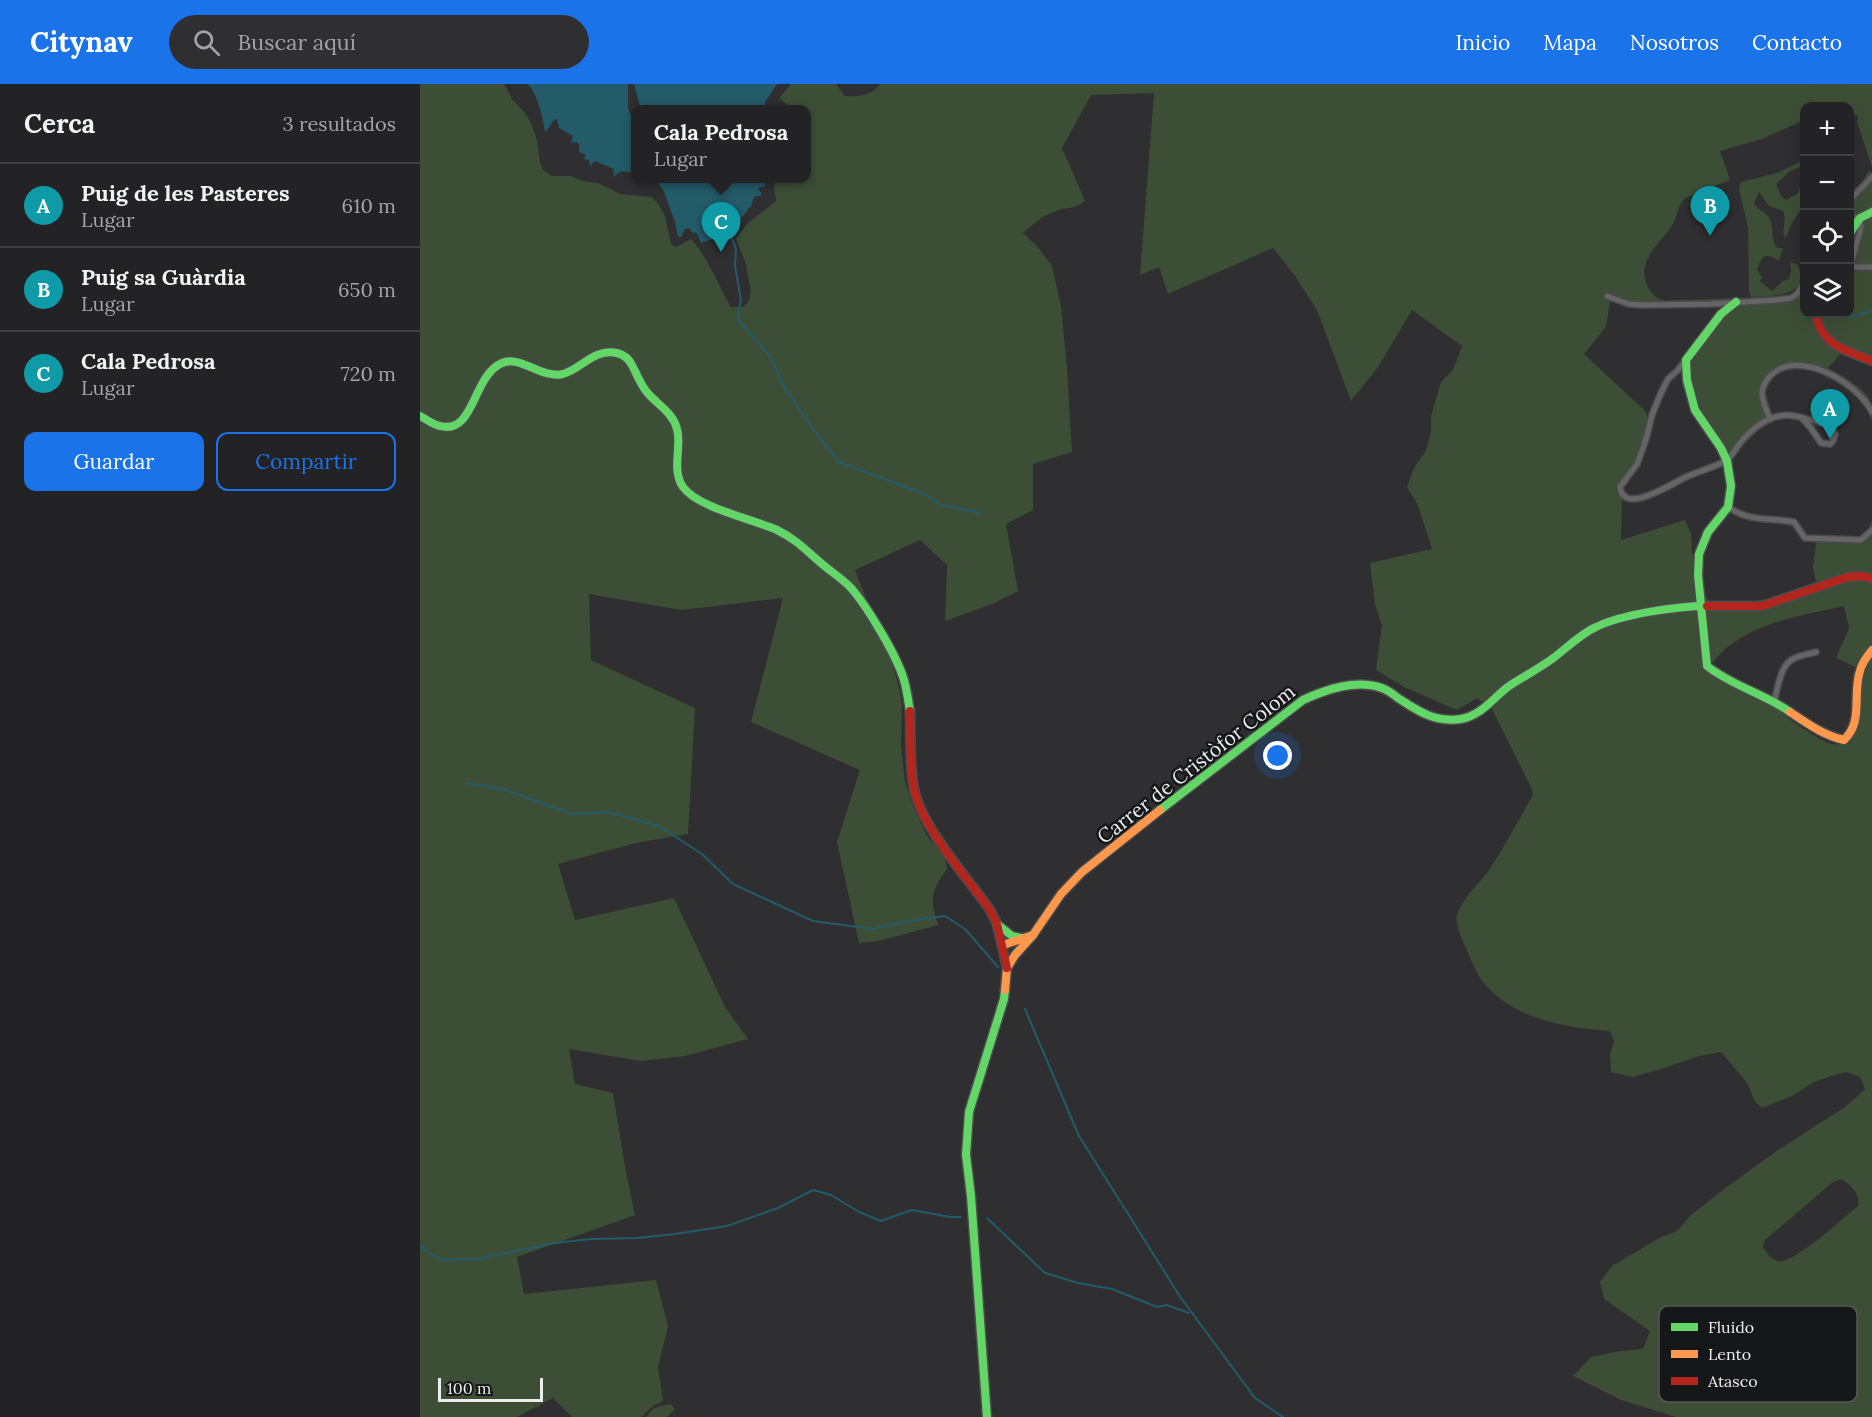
<!DOCTYPE html>
<html lang="es">
<head>
<meta charset="utf-8">
<style>
	:root { --surface:#232325; --page:#2f2f32; --text:#f1f3f6; --muted:#a3a4a7; --line:#404042; --accent:#1a73e8 }
	body { margin:0; font-family:Lora,serif; background:var(--page); color:var(--text) }
	.controls { position:absolute; right:18px; top:18px; display:grid; overflow:hidden; border-radius:12px; box-shadow:0 6px 24px #0002 }
	.controls button { width:54px; height:54px; display:grid; place-items:center; padding:0; border:0; border-bottom:2px solid var(--line); background:var(--surface); color:var(--text); font:30px sans-serif }
	.scale { position:absolute; left:18px; bottom:15px; width:105px; box-sizing:border-box; padding-left:6px; border:3px solid #ededf0; border-top:0; font-size:16px; line-height:21px; white-space:nowrap; color:#ededf0; -webkit-text-stroke:4px #161718; paint-order:stroke }
	.you { position:absolute; left:858px; top:672px; width:21px; height:21px; margin:-15px; border:4px solid #fff; border-radius:50%; background:#1a73e8; box-shadow:0 0 0 9px #1a73e833 }
	.badge { display:grid; place-items:center; width:39px; height:39px; border-radius:50%; background:var(--accent); color:#fff; font-size:20px; font-weight:700 }
	.pin { position:absolute; translate:-50% -50px; filter:drop-shadow(0 2px 3px #0008) }
	.pin::after { content:''; position:absolute; top:32px; width:21px; height:18px; background:inherit; clip-path:polygon(0 0,100% 0,50% 100%) }
	.popup { position:absolute; left:211px; top:21px; width:180px; height:78px; box-sizing:border-box; display:grid; place-content:center; border-radius:12px; background:var(--surface); filter:drop-shadow(0 2px 4px #0005); font-size:20px; white-space:nowrap; color:var(--muted) }
	.popup b { font-size:22px; color:var(--text) }
	.popup::after { content:''; position:absolute; left:50%; top:100%; margin-left:-12px; border:12px solid transparent; border-top-color:var(--surface) }
	.list { margin:0; padding:0; list-style:none }
	h2 { display:flex; justify-content:space-between; align-items:center; height:78px; margin:0; padding:0 24px; font-size:26px }
	h2 small { font-size:20px; font-weight:400; color:var(--muted) }
	.list li { display:grid; grid-template-columns:39px 1fr auto; gap:18px; align-items:center; box-sizing:border-box; height:84px; padding:0 24px; border-top:2px solid var(--line) }
	.list b { display:block; font-size:22px; white-space:nowrap }
	.list p { margin:0; font-size:20px; white-space:nowrap; color:var(--muted) }
	.list em { font-size:20px; font-style:normal; color:var(--muted) }
	.actions { display:flex; gap:12px; padding:18px 24px }
	.actions a { flex:1; padding:14px 0; border:2px solid var(--accent); border-radius:12px; text-align:center; font-size:21px; color:var(--accent) }
	.actions .main { background:var(--accent); color:#fff }
	.icon { flex:none; width:33px; height:33px; fill:none; stroke:currentColor; stroke-width:2; stroke-linecap:round; stroke-linejoin:round }
	.map { position:relative; flex:none; width:1452px; height:1333px; overflow:hidden }
	header { display:flex; align-items:center; gap:36px; box-sizing:border-box; height:84px; padding:0 30px; background:var(--accent); color:#fff }
	header strong { font-size:28px }
	nav { display:flex; gap:33px; margin-inline-start:auto; font-size:21px }
	.search { width:420px; height:54px; background:var(--page); display:flex; align-items:center; gap:15px; box-sizing:border-box; padding:0 21px; border-radius:33px; color:var(--muted); font-size:22px }
	main { display:flex }
	aside { flex:1; background:var(--surface) }
	.map>svg:first-child { display:block }
</style>
</head>
<body>
<header>
<strong>Citynav</strong>
<div class="search"><svg class="icon" aria-label="search" viewBox="0 0 24 24"><circle cx="10" cy="10" r="6"/><path d="M15 15l6 6"/></svg>Buscar aquí</div>
<nav><a>Inicio</a><a>Mapa</a><a>Nosotros</a><a>Contacto</a></nav>
</header>
<main>
<aside>
<h2>Cerca<small>3 resultados</small></h2>
<ul class="list">
<li><span class="badge" style="background:#0f9aa8">A</span><div><b>Puig de les Pasteres</b><p>Lugar</p></div><em>610 m</em></li>
<li><span class="badge" style="background:#0f9aa8">B</span><div><b>Puig sa Guàrdia</b><p>Lugar</p></div><em>650 m</em></li>
<li><span class="badge" style="background:#0f9aa8">C</span><div><b>Cala Pedrosa</b><p>Lugar</p></div><em>720 m</em></li>
</ul>
<div class="actions"><a class="main">Guardar</a><a>Compartir</a></div>
</aside>
<div class="map">
<svg width="1452" height="1333" viewBox="0 0 1452 1333">
	<rect width="100%" height="100%" fill="#2f2f31"/>
	<!-- green -->
	<g fill="#3d4e36" fill-rule="evenodd">
		<path d="M 0,0 L 84,0 L 92,15 L 105,29 L 112,41 L 117,56 L 120,79 L 123,86 L 132,92 L 150,92 L 163,97 L 178,99 L 200,110 L 231,113 L 237,118 L 245,132 L 251,160 L 256,163 L 271,155 C 285,169 300,204 311,223 L 323,223 L 329,217 L 331,207 L 325,177 L 316,155 L 327,140 L 356,117 L 354,103 L 356,95 L 386,94 L 386,26 L 372,25 L 359,14 L 371,0 L 416,0 L 425,12 C 439,13 451,12 460,0 L 1452,0 L 1452,83 L 1437,38 L 1438,31 L 1430,31 L 1430,22 L 1384,22 L 1384,36 L 1342,55 L 1300,67 L 1310,96 C 1296,102 1279,106 1266,114 C 1258,119 1258,130 1254,138 C 1242,159 1214,176 1228,203 C 1231,210 1237,215 1245,217 L 1367,212 L 1376,207 L 1384,192 L 1384,230 L 1430,230 L 1430,109 L 1442,98 L 1449,87 L 1452,88 L 1452,277 L 1425,265 L 1408,284 C 1421,291 1449,306 1452,321 C 1452,325 1452,331 1452,336 C 1448,327 1443,319 1436,312 C 1415,292 1359,265 1345,307 L 1354,338 C 1329,347 1324,368 1303,378 L 1301,370 L 1281,342 L 1263,283 L 1303,223 L 1211,224 L 1190,217 L 1186,243 L 1164,270 L 1226,328 L 1231,344 L 1205,400 L 1202,415 L 1201,456 L 1265,436 L 1271,450 L 1272,469 L 1282,491 L 1285,511 L 1290,519 C 1325,522 1364,513 1396,499 L 1393,484 L 1397,451 L 1440,453 L 1447,448 L 1452,436 L 1452,1333 L 1256,1333 L 1201,1316 L 1153,1292 L 1171,1273 L 1200,1267 L 1223,1265 L 1230,1247 L 1184,1215 L 1180,1198 L 1192,1182 L 1241,1153 L 1257,1147 L 1271,1131 L 1304,1105 L 1355,1068 L 1425,1023 L 1445,1005 L 1440,993 L 1426,988 L 1411,992 L 1394,998 L 1372,1012 L 1342,1024 L 1334,1016 L 1328,1000 L 1301,968 L 1279,972 L 1238,986 L 1212,993 L 1191,988 L 1190,971 L 1194,957 L 1190,947 C 1145,944 1086,934 1059,892 C 1054,884 1051,875 1047,867 C 1043,857 1035,842 1037,832 C 1043,812 1060,800 1071,783 C 1086,760 1099,735 1113,711 L 1111,703 L 1072,625 L 1057,614 L 1037,626 L 984,603 L 956,586 L 962,541 L 955,521 L 950,479 L 1012,465 L 998,421 L 987,403 L 994,384 L 1006,367 L 1011,348 L 1011,332 L 1021,298 L 1033,286 L 1042,262 L 992,226 L 958,283 L 931,317 L 897,226 L 873,189 L 853,164 L 748,210 L 739,183 L 720,191 L 734,9 L 671,11 L 642,64 L 665,117 C 655,125 650,123 639,126 C 624,130 614,139 603,149 L 617,162 L 632,182 L 641,222 L 647,284 L 652,368 L 613,380 L 613,426 L 586,440 L 598,507 L 572,520 L 525,537 L 527,481 L 500,456 L 435,486 L 472,580 L 479,603 L 482,623 L 481,663 L 485,697 L 493,722 L 507,752 L 524,770 L 527,785 C 511,808 509,814 518,841 L 459,857 L 439,859 L 417,758 L 440,686 L 331,638 L 363,514 L 261,526 L 169,510 L 171,576 L 275,624 L 268,750 L 216,759 L 138,780 L 155,836 L 254,814 L 305,923 L 328,955 L 265,972 L 220,977 L 149,965 L 155,1000 L 193,1009 L 205,1083 L 215,1131 L 97,1173 L 104,1210 L 236,1196 L 248,1242 L 238,1283 L 243,1317 L 233,1322 L 221,1333 L 152,1333 L 133,1314 L 97,1333 L 0,1333 ZM 1424,522 L 1429,544 L 1416,574 L 1439,585 L 1434,646 L 1426,659 C 1421,660 1416,661 1411,660 C 1395,654 1365,633 1353,621 L 1286,588 C 1315,541 1374,533 1424,522 ZM 1421,1095 C 1431,1100 1440,1110 1438,1122 C 1421,1136 1379,1175 1359,1178 L 1350,1173 L 1343,1164 L 1344,1157 L 1413,1098 Z"/>
		<path d="M 1384,76 L 1384,81 L 1369,88 L 1356,100 L 1361,112 L 1366,116 L 1377,110 L 1384,99 L 1384,121 L 1373,137 L 1366,153 L 1364,152 C 1362,144 1367,135 1363,127 L 1349,122 L 1339,108 L 1334,119 C 1337,126 1345,127 1349,134 C 1355,142 1349,152 1357,164 L 1363,164 L 1359,177 C 1346,169 1343,170 1337,185 L 1342,193 L 1340,197 L 1352,207 L 1363,197 L 1369,195 L 1371,186 L 1370,178 L 1378,181 C 1390,214 1352,212 1331,213 L 1329,208 L 1328,144 L 1319,104 L 1321,98 L 1357,89 Z"/>
		<polygon points="250,1320 255,1325 247,1333 226,1333 234,1324"/>
	</g>
	<!-- water -->
	<g fill="#245b69">
		<path d="M 108,0 L 208,0 L 208,24 L 215,42 L 215,89 L 201,87 L 193,93 L 194,85 L 175,77 L 170,82 L 169,76 L 163,75 L 166,72 L 165,70 L 159,68 L 159,60 L 157,58 L 151,59 L 153,52 L 139,44 L 137,35 L 133,37 L 128,45 L 125,48 C 122,32 119,13 108,0 Z"/>
		<polygon points="214,0 357,0 345,18 346,25 221,26"/>
		<polygon points="346,95 345,102 338,104 342,111 334,113 331,122 314,143 312,148 281,159 277,149 272,148 269,144 265,145 261,153 258,153 255,138 243,105 234,95"/>
	</g>
	<g fill="none" stroke-linecap="round" stroke-linejoin="round">
		<!-- stream -->
		<g stroke="#245b69" stroke-width="2">
			<polyline points="310,149 316,165 315,182 321,216 318,229 319,237 350,272 366,306 401,356 419,378 504,410 521,421 560,429"/>
			<polyline points="1428,234 1452,227"/>
			<polyline points="46,699 82,705 153,730 188,728 239,742 282,770 313,800 393,837 453,845 494,836 525,832 545,845 578,883"/>
			<polyline points="605,925 659,1052 761,1214 835,1314 863,1333"/>
			<polyline points="567,1134 625,1189 658,1199 692,1205 737,1223 747,1221 769,1229"/>
			<polyline points="0,1162 19,1176 57,1175 135,1159 171,1155 218,1154 255,1150 307,1142 358,1124 393,1106 411,1111 439,1128 461,1137 492,1126 530,1133 541,1133"/>
		</g>
		<!-- street casing -->
		<g stroke="#4b4b4d" stroke-width="8">
			<g id="street">
				<polyline points="1430,116 1452,93"/>
				<polyline points="1430,133 1440,134 1441,144 1430,183"/>
				<polyline points="1430,183 1452,183"/>
				<polyline points="1187,212 1209,220 1223,221 1290,220 1357,216 1371,214 1377,210 1384,199"/>
				<path d="M 1266,276 L 1257,287 L 1248,295 L 1241,309 L 1232,331 L 1226,355 L 1217,380 L 1200,403 C 1203,432 1253,399 1266,393 C 1279,387 1293,384 1305,377 C 1311,374 1315,366 1319,360 C 1329,348 1344,334 1360,332 C 1374,329 1392,337 1405,340 C 1411,342 1413,345 1415,350 L 1413,357 L 1410,360 L 1401,359 L 1391,344 L 1382,334"/>
				<path d="M 1350,335 C 1347,327 1342,318 1342,309 C 1342,302 1346,297 1350,292 C 1378,263 1438,299 1452,328"/>
				<path d="M 1308,423 C 1331,439 1349,433 1374,438 L 1385,454 L 1441,456 L 1452,446"/>
				<path d="M 1354,617 C 1358,605 1360,581 1373,575 C 1380,571 1389,570 1396,568"/>
			</g>
		</g>
		<!-- fast casing -->
		<g stroke="#4b4b4d" stroke-width="11">
			<g id="fast">
				<polyline points="1430,149 1440,134 1452,128"/>
				<path d="M 1316,218 L 1301,230 L 1266,276 L 1267,296 L 1275,326 L 1301,364 L 1307,377 L 1311,402 L 1308,423 L 1288,448 L 1279,470 L 1278,491 L 1287,582 C 1312,602 1345,610 1370,628"/>
				<path d="M 0,332 C 6,335 14,341 20,342 C 55,351 52,292 82,279 C 100,271 122,295 143,290 C 161,285 174,264 197,269 C 205,271 210,276 213,283 C 217,291 220,299 226,307 C 236,320 253,328 257,345 C 262,363 251,386 263,403 C 278,424 333,435 357,446 C 374,454 387,467 401,479 C 411,488 423,495 432,505 C 448,524 477,572 484,596 C 487,606 488,616 490,627"/>
				<path d="M 740,726 L 883,616 C 907,605 936,595 962,604 C 968,606 973,610 978,614 C 998,627 1015,639 1041,635 C 1061,632 1074,613 1089,602 C 1103,593 1118,585 1132,575 C 1146,565 1160,550 1176,543 C 1203,530 1257,522 1287,522"/>
				<polyline points="577,840 592,852 601,854"/>
				<polyline points="567,1333 551,1112 546,1071 549,1028 584,915 585,906"/>
			</g>
		</g>
		<!-- slow casing -->
		<g stroke="#4b4b4d" stroke-width="11">
			<g id="slow">
				<path d="M 1370,628 C 1388,640 1403,651 1424,656 C 1444,637 1432,611 1440,587 C 1442,578 1447,573 1452,566"/>
				<polyline points="583,861 613,851"/>
				<polyline points="585,906 587,884 595,871 613,851 641,810 662,788 740,726"/>
			</g>
		</g>
		<!-- jam casing -->
		<g stroke="#4b4b4d" stroke-width="11">
			<g id="jam">
				<path d="M 1396,230 C 1401,262 1426,266 1452,277"/>
				<polyline points="1287,522 1342,522 1428,493 1439,492 1452,494"/>
				<path d="M 490,627 C 491,653 489,680 494,705 C 502,744 547,793 570,826 L 577,840 L 587,884"/>
			</g>
		</g>
		<!-- street -->
		<use href="#street" stroke="#656566" stroke-width="5"/>
		<!-- fast -->
		<use href="#fast" stroke="#63d668" stroke-width="8"/>
		<!-- slow -->
		<use href="#slow" stroke="#ff974d" stroke-width="8"/>
		<!-- jam -->
		<use href="#jam" stroke="#b3261e" stroke-width="8"/>
	</g>
	<g text-anchor="middle" stroke-width="5" stroke-linejoin="round" paint-order="stroke">
		<!-- street labels -->
		<g font-size="20" fill="#ededf0" stroke="#161718">
			<text transform="translate(776 680) rotate(-38)" y="7">Carrer de Cristòfor Colom</text>
		</g>
	</g>
	<!-- legend -->
	<rect x="1239" y="1222" width="198" height="96" rx="9" fill="#161718" stroke="#565759" stroke-width="1.5"/>
	<rect x="1251" y="1239" width="27" height="8" fill="#63d668"/>
	<rect x="1251" y="1266" width="27" height="8" fill="#ff974d"/>
	<rect x="1251" y="1293" width="27" height="8" fill="#b3261e"/>
	<g font-size="16" fill="#ededf0">
		<text x="1288" y="1249">Fluido</text>
		<text x="1288" y="1276">Lento</text>
		<text x="1288" y="1303">Atasco</text>
	</g>
</svg>
<div class="controls">
<button>+</button>
<button>−</button>
<button><svg class="icon" aria-label="locate" viewBox="0 0 24 24"><circle cx="12" cy="12" r="6"/><path d="M12 2v4M12 18v4M2 12h4M18 12h4"/></svg></button>
<button><svg class="icon" aria-label="layers" viewBox="0 0 24 24"><path d="M12 4l9 5-9 5-9-5zM3 14l9 5 9-5"/></svg></button>
</div>
<div class="scale">100 m</div>
<div class="you"></div>
<div class="pin badge" style="left:1410px;top:355px;background:#0f9aa8">A</div>
<div class="pin badge" style="left:1290px;top:152px;background:#0f9aa8">B</div>
<div class="pin badge" style="left:301px;top:168px;background:#0f9aa8">C</div>
<div class="popup"><b>Cala Pedrosa</b>Lugar</div>
</div>
</main>
</body>
</html>
